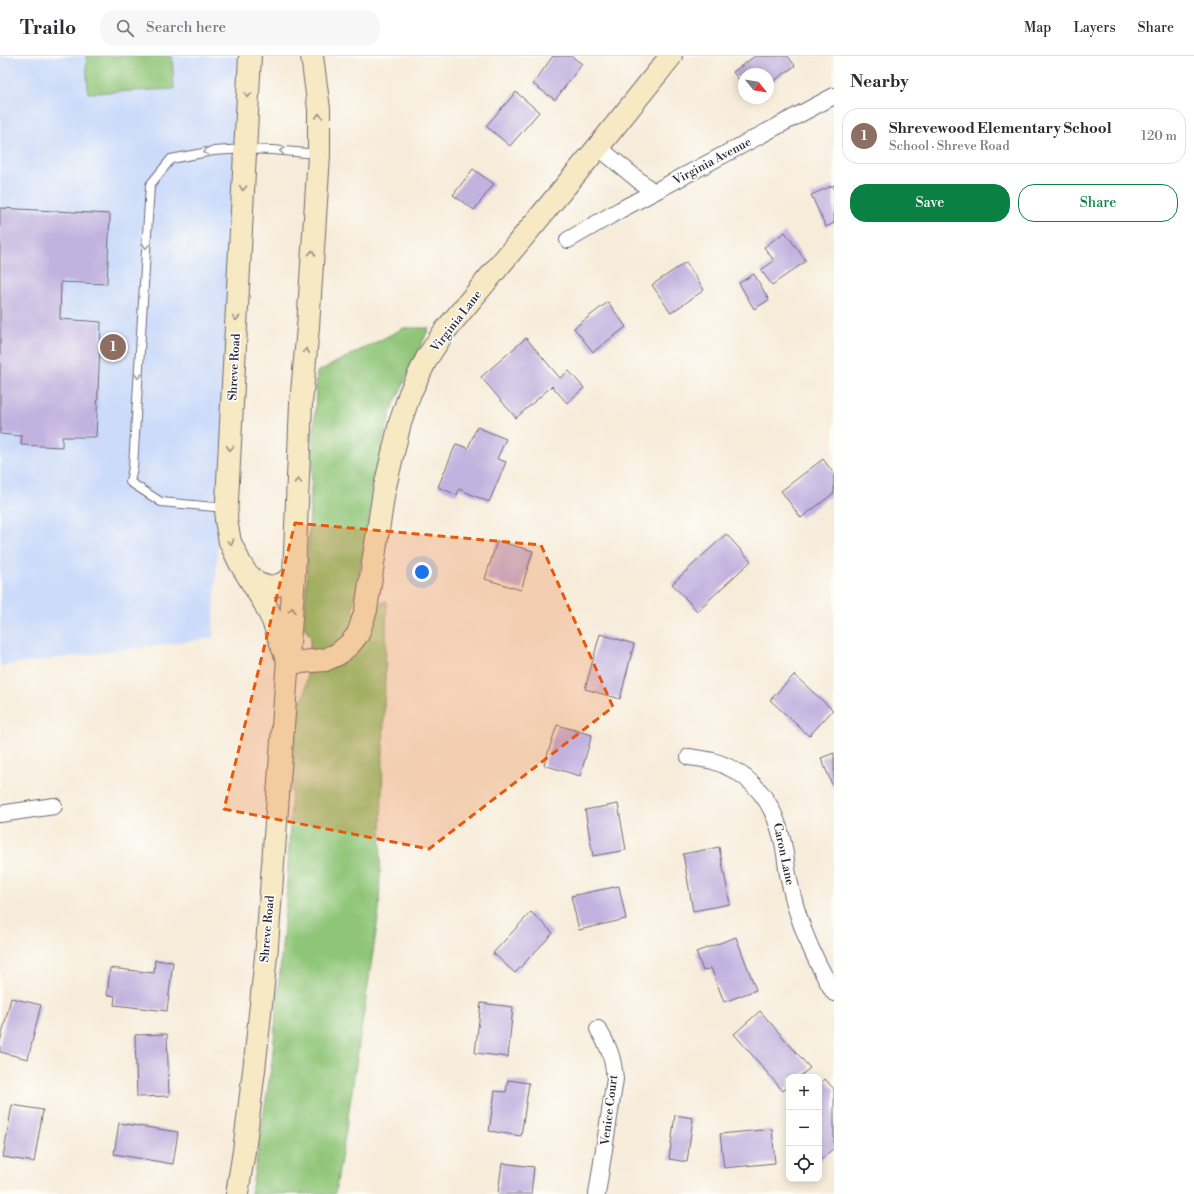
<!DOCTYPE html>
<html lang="en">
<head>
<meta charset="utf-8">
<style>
	:root { --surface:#fff; --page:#f7f7f7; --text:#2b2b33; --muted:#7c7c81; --line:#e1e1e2; --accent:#0b8043 }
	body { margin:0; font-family:"Libre Bodoni",serif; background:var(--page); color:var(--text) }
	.controls { position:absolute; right:12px; bottom:12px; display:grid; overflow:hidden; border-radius:8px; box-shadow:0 2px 10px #0003 }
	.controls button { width:36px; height:36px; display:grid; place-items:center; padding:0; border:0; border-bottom:1px solid var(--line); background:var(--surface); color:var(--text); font:20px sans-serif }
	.compass { position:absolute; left:738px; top:12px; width:36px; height:36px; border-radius:50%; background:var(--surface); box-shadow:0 2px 10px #0003; rotate:120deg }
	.you { position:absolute; left:422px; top:516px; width:14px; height:14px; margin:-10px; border:3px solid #fff; border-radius:50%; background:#1a73e8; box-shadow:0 0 0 6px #1a73e833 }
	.badge { display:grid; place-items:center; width:26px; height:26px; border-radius:50%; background:var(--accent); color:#fff; font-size:13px; font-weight:700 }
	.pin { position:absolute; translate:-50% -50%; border:2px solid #fff; box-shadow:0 1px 4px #0006 }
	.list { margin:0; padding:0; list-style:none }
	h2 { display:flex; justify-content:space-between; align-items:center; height:52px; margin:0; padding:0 16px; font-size:17px }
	h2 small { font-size:13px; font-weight:400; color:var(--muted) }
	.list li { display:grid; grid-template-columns:26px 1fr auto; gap:12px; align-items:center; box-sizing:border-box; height:56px; margin:0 8px 8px; padding:0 8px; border:1px solid var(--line); border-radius:16px }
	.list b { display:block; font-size:15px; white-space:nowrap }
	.list p { margin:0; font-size:13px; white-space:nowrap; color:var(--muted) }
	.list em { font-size:13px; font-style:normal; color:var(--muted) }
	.actions { display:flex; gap:8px; padding:12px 16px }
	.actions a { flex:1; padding:9px 0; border:1px solid var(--accent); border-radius:16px; text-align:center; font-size:14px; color:var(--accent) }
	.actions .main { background:var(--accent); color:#fff }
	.icon { flex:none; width:22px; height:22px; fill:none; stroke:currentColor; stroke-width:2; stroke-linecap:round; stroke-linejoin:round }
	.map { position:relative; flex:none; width:834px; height:1138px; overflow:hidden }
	header { display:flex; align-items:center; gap:24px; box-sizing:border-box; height:56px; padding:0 20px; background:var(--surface); border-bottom:1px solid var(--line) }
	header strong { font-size:19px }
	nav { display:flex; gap:22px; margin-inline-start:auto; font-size:14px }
	.search { width:280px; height:36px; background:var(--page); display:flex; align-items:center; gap:10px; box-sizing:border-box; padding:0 14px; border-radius:16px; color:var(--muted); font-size:15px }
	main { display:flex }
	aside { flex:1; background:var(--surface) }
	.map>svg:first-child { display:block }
</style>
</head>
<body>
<header>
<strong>Trailo</strong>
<div class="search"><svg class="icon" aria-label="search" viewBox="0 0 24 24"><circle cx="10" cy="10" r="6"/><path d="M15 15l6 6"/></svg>Search here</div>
<nav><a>Map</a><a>Layers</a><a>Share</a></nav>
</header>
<main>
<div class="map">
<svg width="834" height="1138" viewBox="0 0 834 1138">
	<rect width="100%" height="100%" fill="#fdfcf7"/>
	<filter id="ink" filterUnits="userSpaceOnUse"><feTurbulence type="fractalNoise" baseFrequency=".025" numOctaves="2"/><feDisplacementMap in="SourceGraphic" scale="8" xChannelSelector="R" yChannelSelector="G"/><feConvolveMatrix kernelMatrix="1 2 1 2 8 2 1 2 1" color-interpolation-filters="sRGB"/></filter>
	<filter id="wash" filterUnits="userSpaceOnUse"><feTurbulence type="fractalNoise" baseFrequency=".012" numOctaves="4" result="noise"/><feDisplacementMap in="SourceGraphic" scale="16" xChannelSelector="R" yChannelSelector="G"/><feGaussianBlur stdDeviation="0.9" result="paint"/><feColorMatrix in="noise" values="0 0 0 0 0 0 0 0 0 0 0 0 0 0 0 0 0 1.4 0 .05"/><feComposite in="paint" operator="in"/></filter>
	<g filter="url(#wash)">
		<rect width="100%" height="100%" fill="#f7ecda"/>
		<!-- built -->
		<polygon fill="#ccdbfa" points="0,0 240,0 213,582 0,610"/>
		<!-- green -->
		<g fill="#8fc577" stroke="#587459">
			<polygon points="86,0 172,0 174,33 88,37"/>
			<polygon points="404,272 429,272 391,355 382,389 352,557 387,545 379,856 346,1074 335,1138 251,1138 272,1006 286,846 296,652 305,637 311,581 304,571 317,316"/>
		</g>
		<g id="blocks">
			<!-- building -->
			<g fill="#c2b2df">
				<polygon points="553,0 571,0 582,8 555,44 533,28"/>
				<polygon points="755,0 788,0 795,10 768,29 768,18 744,18 744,30 733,16"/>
				<polygon points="516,36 539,56 510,90 486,70"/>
				<polygon points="473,113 494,128 474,154 453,139"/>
				<polygon points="834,129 834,167 826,171 811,139"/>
				<polygon points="0,152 110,158 107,228 61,226 60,263 101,266 96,381 62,381 62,391 21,389 22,380 0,378"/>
				<polygon points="785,176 806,205 772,229 761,214 774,205 764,191"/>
				<polygon points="686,206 704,234 671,257 652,229"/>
				<polygon points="754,218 769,244 754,253 739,227"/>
				<polygon points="608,246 626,271 593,296 574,272"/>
				<polygon points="526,282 560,322 569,315 584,332 567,347 552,330 516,362 481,321"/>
				<polygon points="477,371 506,383 497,403 506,406 489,446 459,433 457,439 438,431 456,388 468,392"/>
				<polygon points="823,403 834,418 834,437 801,462 781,435"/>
				<polygon points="726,478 751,505 697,555 672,528"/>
				<polygon points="497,485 533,495 521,534 485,523"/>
				<polygon points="600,578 634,588 620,643 585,633"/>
				<polygon points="794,619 833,654 809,680 770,644"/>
				<polygon points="557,669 592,679 580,720 544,709"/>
				<polygon points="834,697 834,733 821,702"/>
				<polygon points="618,748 626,794 593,800 585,754"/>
				<polygon points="719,791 730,848 693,855 683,798"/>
				<polygon points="619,830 626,863 579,874 571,840"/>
				<polygon points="531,856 553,877 515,917 493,897"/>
				<polygon points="736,881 756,934 724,946 711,912 703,915 696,896"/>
				<polygon points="155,904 173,906 167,955 114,949 115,940 107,939 110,912 154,917"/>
				<polygon points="11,942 41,949 28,1003 0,996 0,986"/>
				<polygon points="481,947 513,951 508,1001 475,997"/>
				<polygon points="760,955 810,1012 799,1021 789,1021 789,1030 783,1035 734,978"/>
				<polygon points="167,978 169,1040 137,1041 135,979"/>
				<polygon points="825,1023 834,1033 834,1092 819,1105 819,1060 823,1057 819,1052 819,1028"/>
				<polygon points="508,1024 529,1027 521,1080 489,1075 495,1035 506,1036"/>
				<polygon points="12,1049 43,1054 34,1106 3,1101"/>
				<polygon points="675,1059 693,1062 687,1106 669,1103"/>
				<polygon points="119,1067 178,1076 173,1108 114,1098"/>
				<polygon points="772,1073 775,1107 724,1112 720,1078"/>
				<polygon points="502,1107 534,1111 531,1138 498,1138"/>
			</g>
		</g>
	</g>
	<g filter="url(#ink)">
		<use href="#blocks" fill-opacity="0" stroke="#6d6973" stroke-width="1"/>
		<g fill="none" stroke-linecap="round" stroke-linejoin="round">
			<!-- lane casing -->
			<g stroke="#6d6973" stroke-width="10">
				<polyline id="lane" points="225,452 161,446 130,426 133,411 150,129 171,103 213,95 245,93 272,94 318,98"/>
			</g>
			<!-- street casing -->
			<g stroke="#6d6973" stroke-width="18">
				<g id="street">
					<polyline points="598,91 653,136"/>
					<polyline points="568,184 620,154 834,40"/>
					<path d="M 689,701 C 696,702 705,703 713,705 C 751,717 773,744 782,783 C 786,797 786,813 790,828 C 798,867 814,903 834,937"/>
					<polyline points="0,758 54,750"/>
					<path d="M 597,1138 L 615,1023 C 613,1001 609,991 598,973"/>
				</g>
			</g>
			<!-- secondary casing -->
			<g stroke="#6d6973" stroke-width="24">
				<g id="secondary">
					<polyline points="250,0 226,464 230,486 240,507 265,548 273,565 285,598"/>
					<path d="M 247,518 C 250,520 253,524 257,527 C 270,535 284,528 294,520"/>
					<polyline points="288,607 325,604 338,598 350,588 358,578 366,554 384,435 400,367 410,337 427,302 444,276 598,91 671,0"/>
					<polyline points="237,1138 244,1095 255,1006 267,890 294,520 301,347 308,271 319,99 319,53 312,0"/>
				</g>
			</g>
			<!-- lane -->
			<use href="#lane" stroke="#fff" stroke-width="8"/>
			<!-- street -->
			<use href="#street" stroke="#fff" stroke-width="16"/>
			<!-- secondary -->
			<use href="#secondary" stroke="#f6e9c3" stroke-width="22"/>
		</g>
		<!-- one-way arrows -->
		<defs><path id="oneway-chevron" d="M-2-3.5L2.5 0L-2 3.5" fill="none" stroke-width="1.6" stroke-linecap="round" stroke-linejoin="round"/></defs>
		<g stroke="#978f86">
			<use href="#oneway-chevron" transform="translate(248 39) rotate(93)"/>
			<use href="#oneway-chevron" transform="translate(319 60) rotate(-90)"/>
			<use href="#oneway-chevron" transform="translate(243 132) rotate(93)"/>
			<use href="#oneway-chevron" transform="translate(312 197) rotate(-87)"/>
			<use href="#oneway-chevron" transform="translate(236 262) rotate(93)"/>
			<use href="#oneway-chevron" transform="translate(306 295) rotate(-85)"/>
			<use href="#oneway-chevron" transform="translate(230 392) rotate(93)"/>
			<use href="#oneway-chevron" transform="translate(298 425) rotate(-88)"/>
			<use href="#oneway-chevron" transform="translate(231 486) rotate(72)"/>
			<use href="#oneway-chevron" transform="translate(292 554) rotate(-86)"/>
		</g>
		<g stroke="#9c9ca7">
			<use href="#oneway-chevron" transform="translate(282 95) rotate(-174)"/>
			<use href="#oneway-chevron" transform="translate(206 96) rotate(168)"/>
			<use href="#oneway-chevron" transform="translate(146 190) rotate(94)"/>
			<use href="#oneway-chevron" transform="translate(138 320) rotate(94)"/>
		</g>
	</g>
	<!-- marked area -->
	<path fill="#e8590c" fill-opacity="0.2" stroke="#e8590c" stroke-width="3" stroke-dasharray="8 5" stroke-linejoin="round" d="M 295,467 L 541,489 L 613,651 L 429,793 L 224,753 Z"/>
	<g text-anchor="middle" stroke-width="3.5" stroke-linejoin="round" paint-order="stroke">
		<!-- street labels -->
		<g font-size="12" fill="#22223b" stroke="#fdfcf7">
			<text transform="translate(712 105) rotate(-28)" y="4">Virginia Avenue</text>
			<text transform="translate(456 265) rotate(-52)" y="4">Virginia Lane</text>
			<text transform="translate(234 311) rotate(-87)" y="4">Shreve Road</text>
			<text transform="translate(784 798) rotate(78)" y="4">Caron Lane</text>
			<text transform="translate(267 873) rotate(-85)" y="4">Shreve Road</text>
			<text transform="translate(609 1054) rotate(-83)" y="4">Venice Court</text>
		</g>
	</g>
</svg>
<div class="controls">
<button>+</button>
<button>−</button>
<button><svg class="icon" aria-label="locate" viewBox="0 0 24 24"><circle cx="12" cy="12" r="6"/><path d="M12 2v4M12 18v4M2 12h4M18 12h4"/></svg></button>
</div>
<svg class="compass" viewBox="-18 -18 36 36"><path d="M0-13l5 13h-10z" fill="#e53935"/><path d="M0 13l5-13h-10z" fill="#7c7c81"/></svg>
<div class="you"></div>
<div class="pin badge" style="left:113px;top:291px;background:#8d6e63">1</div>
</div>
<aside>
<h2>Nearby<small></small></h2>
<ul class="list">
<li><span class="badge" style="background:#8d6e63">1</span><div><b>Shrevewood Elementary School</b><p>School · Shreve Road</p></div><em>120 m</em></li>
</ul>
<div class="actions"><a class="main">Save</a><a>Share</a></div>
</aside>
</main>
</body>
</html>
